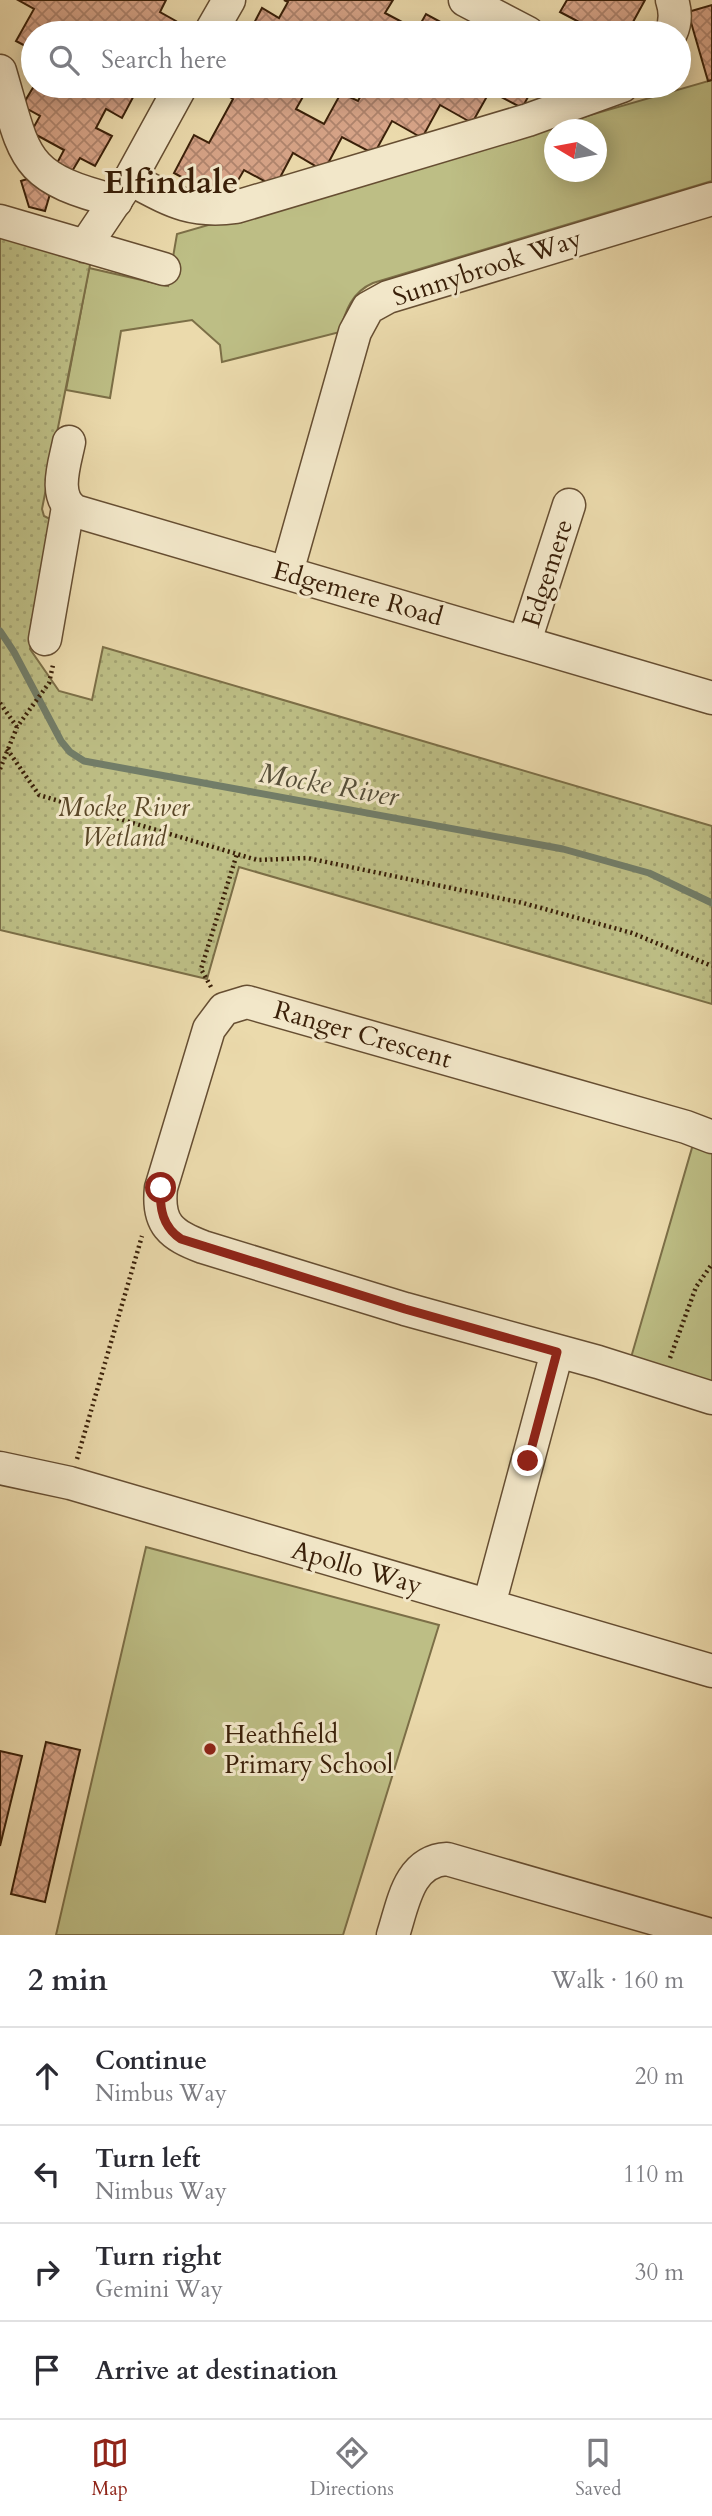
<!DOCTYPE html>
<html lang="en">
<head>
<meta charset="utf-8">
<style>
	:root { --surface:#fff; --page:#f2f2f3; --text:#2b2b33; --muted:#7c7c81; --line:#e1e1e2; --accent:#8f2418 }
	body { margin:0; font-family:Cardo,serif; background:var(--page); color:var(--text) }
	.compass { position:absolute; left:544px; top:119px; width:63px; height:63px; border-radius:50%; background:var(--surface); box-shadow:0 4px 18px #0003; rotate:280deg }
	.stop { position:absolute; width:21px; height:21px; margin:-16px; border:5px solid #8f2418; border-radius:50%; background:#fff }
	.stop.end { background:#8f2418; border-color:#fff; box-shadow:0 2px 7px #0008 }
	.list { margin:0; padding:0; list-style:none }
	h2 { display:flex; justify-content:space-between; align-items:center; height:91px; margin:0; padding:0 28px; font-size:30px }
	h2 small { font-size:23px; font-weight:400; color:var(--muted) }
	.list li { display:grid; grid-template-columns:46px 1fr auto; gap:21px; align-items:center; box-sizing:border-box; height:98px; padding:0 28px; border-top:2px solid var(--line) }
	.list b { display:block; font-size:26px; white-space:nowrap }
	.list p { margin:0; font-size:23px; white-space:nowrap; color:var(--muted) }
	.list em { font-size:23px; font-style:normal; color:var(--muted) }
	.icon { flex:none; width:38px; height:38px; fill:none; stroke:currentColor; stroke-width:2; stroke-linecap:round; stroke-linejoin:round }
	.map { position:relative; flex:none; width:712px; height:1935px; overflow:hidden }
	.search { position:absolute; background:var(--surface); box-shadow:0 4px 18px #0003; left:21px; right:21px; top:21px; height:77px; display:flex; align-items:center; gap:18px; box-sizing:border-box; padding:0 24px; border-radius:38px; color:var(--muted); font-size:26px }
	.sheet { height:483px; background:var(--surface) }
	nav { display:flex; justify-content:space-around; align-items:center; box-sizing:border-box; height:98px; border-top:2px solid var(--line); background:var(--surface); font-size:19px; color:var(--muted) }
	nav a { display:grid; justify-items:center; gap:4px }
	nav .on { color:var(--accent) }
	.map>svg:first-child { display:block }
</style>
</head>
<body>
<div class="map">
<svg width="712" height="1935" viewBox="0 0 712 1935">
	<defs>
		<pattern id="park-dots" width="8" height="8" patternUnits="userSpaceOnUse" patternTransform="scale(1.75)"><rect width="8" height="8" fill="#bdbe85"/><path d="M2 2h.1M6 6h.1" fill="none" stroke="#a3a372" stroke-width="1.8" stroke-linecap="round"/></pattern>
		<pattern id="building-cross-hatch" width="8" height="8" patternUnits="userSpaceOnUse" patternTransform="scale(1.75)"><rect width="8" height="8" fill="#d6a387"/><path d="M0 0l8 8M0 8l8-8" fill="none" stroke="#af846d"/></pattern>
	</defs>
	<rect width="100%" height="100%" fill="#ebdaac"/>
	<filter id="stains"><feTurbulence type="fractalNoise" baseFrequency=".00286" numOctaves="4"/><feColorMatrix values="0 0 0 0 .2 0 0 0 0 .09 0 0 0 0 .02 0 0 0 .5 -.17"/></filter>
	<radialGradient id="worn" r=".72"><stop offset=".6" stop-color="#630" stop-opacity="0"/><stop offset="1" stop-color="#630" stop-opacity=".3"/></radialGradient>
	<!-- green -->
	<g fill="#bdbe85" stroke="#7c6f47" stroke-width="2" fill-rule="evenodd">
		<path d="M 712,80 L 712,181 L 373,283 C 352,292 345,311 340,332 L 222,362 L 220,345 L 192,320 L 121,331 L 110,398 L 66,390 L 89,268 L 168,286 L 177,234 ZM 554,130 L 596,130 L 596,172 L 554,172 Z"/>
		<polygon points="694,1141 712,1149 712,1384 630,1361"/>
		<polygon points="146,1547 439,1625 343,1935 56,1935"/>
	</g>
	<!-- park -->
	<polygon fill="url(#park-dots)" stroke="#7c6f47" stroke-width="2" points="0,235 91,260 42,509 44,516 56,522 30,649 59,691 92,700 103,647 712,826 712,1004 239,867 207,979 0,930"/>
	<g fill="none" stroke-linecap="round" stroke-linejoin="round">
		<!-- stream -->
		<polyline stroke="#727d68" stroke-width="7" points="0,631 14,652 61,741 70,752 84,761 563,849 649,873 712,903"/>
	</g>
	<!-- building -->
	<g fill="url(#building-cross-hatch)" stroke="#3a2009" stroke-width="2">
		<polygon points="18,0 166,0 160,12 176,21 169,33 33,33 33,50 16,41 34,9"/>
		<polygon points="284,0 393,0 385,13 417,30 426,14 459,32 269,33 253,25 262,8 279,18 288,2"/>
		<polygon points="567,0 645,0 627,33 600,33 560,12"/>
		<polygon points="712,5 712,80 708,81 688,12"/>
		<polygon points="34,86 139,86 122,118 106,109 96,128 112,136 95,166 80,158 71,173 56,165 64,150 31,132 40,116 22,106"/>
		<polygon points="220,86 309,86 296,109 324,124 341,93 358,101 366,86 534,86 522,108 490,91 472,123 440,105 422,138 392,121 374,154 342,137 324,171 293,153 275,187 244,170 226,201 174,173 194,135 209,143 233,99 218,90"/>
		<polygon points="27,179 50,194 45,211 29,207 21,181"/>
		<polygon points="46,1742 80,1750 45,1902 11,1894"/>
		<polygon points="0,1751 22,1756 0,1846"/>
	</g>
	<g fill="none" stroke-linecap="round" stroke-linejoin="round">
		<!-- minor casing -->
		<g stroke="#664e32" stroke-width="35">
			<g id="minor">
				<polyline points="465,0 528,33"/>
				<polyline points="210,33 229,0"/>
				<path d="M 671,33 C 676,22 676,12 672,0"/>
				<path d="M 0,71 C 26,159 21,177 116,201"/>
				<path d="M 130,179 C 170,200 189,213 236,207 L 528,120 L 622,86"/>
				<polyline points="0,221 164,269"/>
				<polyline points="85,246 130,179 181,86"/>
				<path d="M 69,442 C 65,463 52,497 75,511 L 712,698"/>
				<polyline points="287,572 355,332 368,308 388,297 712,199"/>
				<polyline points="45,639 68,507"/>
				<polyline points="525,641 569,505"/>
				<path d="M 712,1137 L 686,1127 L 247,1002 L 224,1009 L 209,1029 L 161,1188 C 157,1224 171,1235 203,1247 L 405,1309 L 598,1362 L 712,1398"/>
				<polyline points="0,1468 70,1483 712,1671"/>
				<polyline points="489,1605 557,1352"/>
				<path d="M 393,1935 C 403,1905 408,1861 447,1859 L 711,1935"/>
			</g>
		</g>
		<!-- path -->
		<g stroke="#3a2009" stroke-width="4.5" stroke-dasharray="2 3.5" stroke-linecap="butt">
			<polyline points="0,703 17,727"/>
			<polyline points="7,749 39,795 257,860 307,858 523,903 632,933 712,966"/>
			<polyline points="0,769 17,727 49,683 53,665"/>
			<polyline points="211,987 201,969 237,854"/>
			<polyline points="670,1358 696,1287 712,1264"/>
			<polyline points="77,1459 142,1236"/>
		</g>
		<!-- minor -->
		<use href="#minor" stroke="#f2e7c9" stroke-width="32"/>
	</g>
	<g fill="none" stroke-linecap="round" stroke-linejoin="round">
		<!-- route -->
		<path stroke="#8f2418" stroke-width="9" d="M 161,1188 C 159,1209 163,1227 181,1239 L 405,1309 L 557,1352 L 528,1461"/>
	</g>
	<!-- markers -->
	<circle fill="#8f2418" stroke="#f2e7c9" stroke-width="2.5" cx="210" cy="1749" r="7"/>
	<g text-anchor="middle" stroke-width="6" stroke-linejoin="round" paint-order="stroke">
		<!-- street labels -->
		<g font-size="26" fill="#3a2009" stroke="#f2e7c9">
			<text transform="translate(487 267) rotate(-18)" y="9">Sunnybrook Way</text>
			<text transform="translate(547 573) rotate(-72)" y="9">Edgemere</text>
			<text transform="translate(358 593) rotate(16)" y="9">Edgemere Road</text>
			<text transform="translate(363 1034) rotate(16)" y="9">Ranger Crescent</text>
			<text transform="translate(357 1567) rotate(16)" y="9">Apollo Way</text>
		</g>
		<!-- park labels -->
		<g font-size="26" font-style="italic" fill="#5b4828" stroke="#f2e7c9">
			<text x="124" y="816">Mocke River<tspan x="124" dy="30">Wetland</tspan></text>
		</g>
		<!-- poi labels -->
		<g font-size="26" fill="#3a2009" stroke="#f2e7c9" text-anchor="start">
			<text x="224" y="1743">Heathfield<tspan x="224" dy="30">Primary School</tspan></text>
		</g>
		<!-- water labels -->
		<g font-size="28" font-style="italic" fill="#564e39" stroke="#f2e7c9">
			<text transform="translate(329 784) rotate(10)" y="10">Mocke River</text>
		</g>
		<!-- district labels -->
		<g font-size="33" font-weight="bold" fill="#3a2009" stroke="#f2e7c9">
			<text x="171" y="193">Elfindale</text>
		</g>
	</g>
	<rect width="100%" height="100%" filter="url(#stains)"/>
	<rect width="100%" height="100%" fill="url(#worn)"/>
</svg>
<svg class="compass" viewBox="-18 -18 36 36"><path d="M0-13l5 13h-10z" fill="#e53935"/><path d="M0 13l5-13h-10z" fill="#7c7c81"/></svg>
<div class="stop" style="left:161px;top:1188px"></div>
<div class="stop end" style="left:528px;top:1461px"></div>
<div class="search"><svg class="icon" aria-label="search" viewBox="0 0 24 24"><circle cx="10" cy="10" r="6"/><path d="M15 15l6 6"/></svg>Search here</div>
</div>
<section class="sheet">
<h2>2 min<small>Walk · 160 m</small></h2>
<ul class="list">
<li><svg class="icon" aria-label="ahead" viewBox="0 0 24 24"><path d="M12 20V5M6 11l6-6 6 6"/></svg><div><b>Continue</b><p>Nimbus Way</p></div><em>20 m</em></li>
<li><svg class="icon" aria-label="left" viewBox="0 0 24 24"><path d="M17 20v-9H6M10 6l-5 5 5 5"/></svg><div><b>Turn left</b><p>Nimbus Way</p></div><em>110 m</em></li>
<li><svg class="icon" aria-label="right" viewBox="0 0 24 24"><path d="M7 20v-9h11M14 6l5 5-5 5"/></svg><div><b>Turn right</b><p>Gemini Way</p></div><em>30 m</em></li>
<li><svg class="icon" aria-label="arrive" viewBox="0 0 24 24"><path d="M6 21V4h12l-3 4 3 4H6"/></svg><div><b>Arrive at destination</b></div></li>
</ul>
</section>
<nav>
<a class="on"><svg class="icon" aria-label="map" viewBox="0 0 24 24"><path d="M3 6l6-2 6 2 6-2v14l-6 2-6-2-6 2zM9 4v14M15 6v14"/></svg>Map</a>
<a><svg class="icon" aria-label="directions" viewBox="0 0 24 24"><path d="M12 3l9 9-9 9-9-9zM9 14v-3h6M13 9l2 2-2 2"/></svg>Directions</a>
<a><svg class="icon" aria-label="saved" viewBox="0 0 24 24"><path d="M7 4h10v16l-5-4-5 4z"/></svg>Saved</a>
</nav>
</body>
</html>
